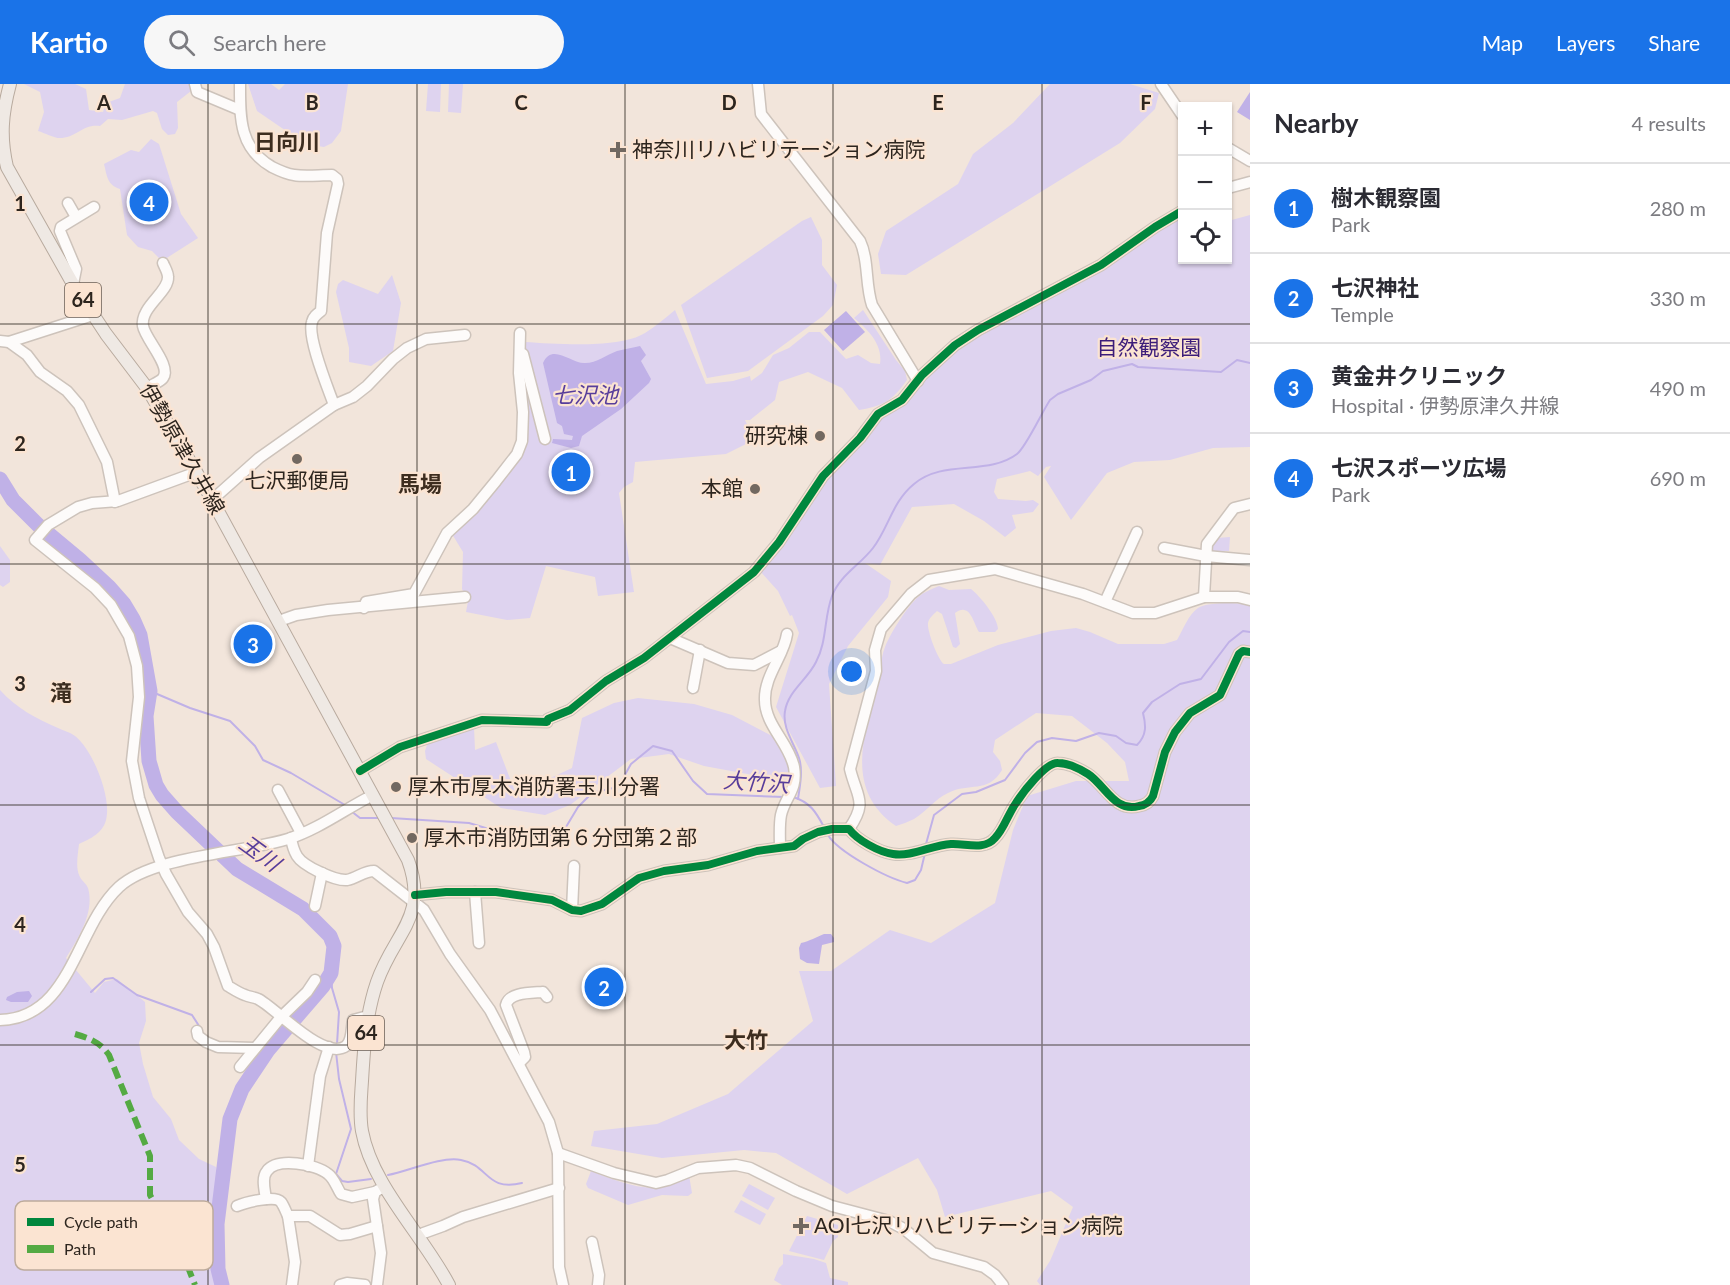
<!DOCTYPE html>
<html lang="en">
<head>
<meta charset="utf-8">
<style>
	:root { --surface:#fff; --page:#f7f7f7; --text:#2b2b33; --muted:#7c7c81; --line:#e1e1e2; --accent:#1a73e8 }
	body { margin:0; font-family:Lato,"Noto Sans JP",sans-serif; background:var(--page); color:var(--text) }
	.controls { position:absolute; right:18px; top:18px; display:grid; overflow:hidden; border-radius:0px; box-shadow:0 2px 4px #0004 }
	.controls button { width:54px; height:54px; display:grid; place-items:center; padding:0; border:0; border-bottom:2px solid var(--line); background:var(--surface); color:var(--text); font:30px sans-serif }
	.you { position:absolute; left:852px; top:588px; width:21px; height:21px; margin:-15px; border:4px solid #fff; border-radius:50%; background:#1a73e8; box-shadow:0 0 0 9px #1a73e833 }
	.badge { display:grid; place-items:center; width:39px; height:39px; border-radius:50%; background:var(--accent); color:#fff; font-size:20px; font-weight:700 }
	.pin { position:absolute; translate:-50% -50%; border:3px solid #fff; box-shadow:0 2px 6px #0006 }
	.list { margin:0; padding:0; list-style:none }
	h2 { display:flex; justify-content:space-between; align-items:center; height:78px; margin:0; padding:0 24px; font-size:26px }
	h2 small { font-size:20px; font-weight:400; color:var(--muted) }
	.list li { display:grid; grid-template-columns:39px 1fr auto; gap:18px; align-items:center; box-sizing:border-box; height:90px; padding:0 24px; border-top:2px solid var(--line) }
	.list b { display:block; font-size:22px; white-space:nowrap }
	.list p { margin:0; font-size:20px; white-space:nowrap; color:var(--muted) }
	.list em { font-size:20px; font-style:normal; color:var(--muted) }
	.icon { flex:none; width:33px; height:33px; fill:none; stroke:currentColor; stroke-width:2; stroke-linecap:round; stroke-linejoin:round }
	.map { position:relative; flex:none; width:1250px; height:1201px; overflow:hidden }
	header { display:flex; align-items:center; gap:36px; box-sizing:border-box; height:84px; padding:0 30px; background:var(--accent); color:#fff }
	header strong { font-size:28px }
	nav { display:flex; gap:33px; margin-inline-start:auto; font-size:21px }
	.search { width:420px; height:54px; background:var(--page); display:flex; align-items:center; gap:15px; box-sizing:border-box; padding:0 21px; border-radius:33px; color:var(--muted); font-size:22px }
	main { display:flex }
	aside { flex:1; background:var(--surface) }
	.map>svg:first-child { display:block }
</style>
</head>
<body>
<header>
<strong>Kartio</strong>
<div class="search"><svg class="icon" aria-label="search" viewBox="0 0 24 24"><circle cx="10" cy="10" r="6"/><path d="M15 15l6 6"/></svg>Search here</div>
<nav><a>Map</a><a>Layers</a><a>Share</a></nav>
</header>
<main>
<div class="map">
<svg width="1250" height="1201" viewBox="0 0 1250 1201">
	<rect width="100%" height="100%" fill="#f2e5db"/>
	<!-- green -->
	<g fill="#ded3ef">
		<path d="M 24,0 L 75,0 L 86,5 L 89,26 L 103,28 L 106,19 L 120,14 L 125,0 L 191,0 L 191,7 L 177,18 L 178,44 L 175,50 L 168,51 L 162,45 L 157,29 L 153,27 L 122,36 L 108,35 L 100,42 C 82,40 79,52 62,54 C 55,55 45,49 38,47 L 44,28 L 40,8 Z"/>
		<polygon points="248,0 271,0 279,6 285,0 348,0 341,47 332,59 324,63 311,61 295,53 257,27"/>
		<polygon points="428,0 441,0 440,28 426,27"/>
		<polygon points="449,0 463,0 461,29 448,28"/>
		<polygon points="1050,0 1130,0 1159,9 1155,25 1120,59 906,191 881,190 878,170 886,147 958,100 973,70 1013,39"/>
		<path d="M 151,55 L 159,60 L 181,130 L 198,154 L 162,177 L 152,167 L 138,163 L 127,151 L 120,105 C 107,101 107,92 104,80 L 131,66 L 139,68 Z"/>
		<polygon points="1182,129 1182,176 1228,176 1228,137 1250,131 1250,363 1213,364 1170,376 1134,378 1107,389 1071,436 1044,393 1051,382 1046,383 1038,392 1030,387 997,395 994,408 998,415 1026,417 1033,416 1039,420 1033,428 1012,431 1016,444 1005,453 984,437 954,420 912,423 880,481 865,479 891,497 888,513 848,562 829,600 836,702 820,704 776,623 799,549 792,531 790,532 778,507 759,486 825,392 881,331 959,261"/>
		<polygon points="811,133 822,156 822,181 837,201 833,221 823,232 748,287 707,294 681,221 802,137"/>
		<polygon points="392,191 401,219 393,267 371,282 349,278 349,264 336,208 338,200 343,196 378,210"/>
		<path d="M 675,226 L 706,300 L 733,297 L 750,292 L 751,297 L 762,289 L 773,271 L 789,264 L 809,248 L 820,248 L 846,275 L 858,271 L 871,279 L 880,280 C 883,260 868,246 854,234 L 863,226 L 896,276 L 905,287 L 907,296 C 892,317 883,322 859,326 L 842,304 L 808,288 L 779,298 L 775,316 L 750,336 L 745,336 L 754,356 L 726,370 L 635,378 L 633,398 L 624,403 L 619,409 L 634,508 L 598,512 L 595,493 L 546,482 L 530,534 L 507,536 L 466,528 L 468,517 L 462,505 L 463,468 L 452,450 L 524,366 L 521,292 L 525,258 C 557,260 619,265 645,249 C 655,243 665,234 675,226 Z"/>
		<polygon points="1230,453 1229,467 1224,467 1223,470 1209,467 1217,454"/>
		<polygon points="0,462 10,476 10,498 3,503 0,501"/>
		<path d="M 939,502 L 949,506 L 971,505 C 980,512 998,534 998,545 L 995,548 L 979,548 C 973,538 970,518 955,529 L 960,560 L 956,564 L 953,563 L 942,530 L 937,527 C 933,531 929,534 928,539 C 927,547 938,576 944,580 L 951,580 L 998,561 L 1051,547 L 1076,544 L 1090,548 L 1118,560 L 1164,560 L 1177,556 C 1183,546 1188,531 1198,524 C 1207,518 1239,518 1250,521 L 1250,1201 L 1040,1201 L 1037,1197 L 1050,1177 L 1073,1123 L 1051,1107 L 945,1133 L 937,1106 L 918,1074 L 847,1110 L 776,1069 L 744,1066 L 662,1074 L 591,1062 L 594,1047 L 657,1040 L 728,1010 L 813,937 L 799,887 L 831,887 L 890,846 L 931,859 L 995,819 L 1013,746 L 1027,712 L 1076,697 L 1129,697 L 1125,678 L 1107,659 L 1072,632 L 1036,629 L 995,656 L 993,668 L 1000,677 L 1002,686 C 988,710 969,698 948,709 C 935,715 926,728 914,735 C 908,738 902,740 896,742 C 845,707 863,653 877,603 C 881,591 880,575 885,563 C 891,548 907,523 918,513 C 924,508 932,505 939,502 Z"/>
		<path d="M 0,606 C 16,624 37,635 58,644 C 64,647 70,648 75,652 C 93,666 112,714 106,736 C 103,749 90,755 79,760 C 78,770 75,784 80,793 C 82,797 86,799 88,804 C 95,828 78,855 66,874 L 95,909 L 104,898 L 117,895 L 145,918 L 146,937 L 139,959 L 143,980 L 153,1013 L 171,1035 L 179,1056 L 199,1075 L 216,1083 C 223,1122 207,1162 219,1201 L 0,1201 Z"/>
		<polygon points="638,614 694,620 732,631 776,654 802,691 792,698 704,682 669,670 631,675 570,721 545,731 501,724 426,675 425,667 428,658 474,643 475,666 496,658 516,710 572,684 582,634 614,619"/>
		<path d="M 591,1087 C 611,1095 641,1107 662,1103 C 672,1101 681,1095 689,1091 L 692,1109 L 688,1112 L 662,1111 L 628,1121 L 588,1104 L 586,1100 Z"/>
		<polygon points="749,1100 775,1114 768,1126 742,1112"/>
		<polygon points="741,1116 766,1130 760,1141 734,1128"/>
		<polygon points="807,1132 838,1141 838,1153 833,1157 824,1176 789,1167"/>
		<polygon points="783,1170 814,1175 826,1179 830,1194 848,1198 848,1201 782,1201 774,1196 779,1184 783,1180"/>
	</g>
	<!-- water -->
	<g fill="#c0b1e7">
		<polygon points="1250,8 1250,36 1237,28"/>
		<polygon points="846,227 865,248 843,267 824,246"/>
		<path d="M 640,262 L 646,271 L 641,277 L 651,295 L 649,299 L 621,325 L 582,352 L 579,362 L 571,364 L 552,359 L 553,355 L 572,356 L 573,352 L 564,350 L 562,342 L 557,339 L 543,279 C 552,258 572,280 585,279 C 597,279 606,271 617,267 C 624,265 633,264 640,262 Z"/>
		<path d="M 824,850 L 831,850 L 834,854 L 834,858 L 822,861 L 819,880 L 807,879 L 800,875 L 799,864 L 801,859 C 810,857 816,853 824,850 Z"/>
		<polygon points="29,907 32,912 28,918 11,918 6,916 7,913 17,908"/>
	</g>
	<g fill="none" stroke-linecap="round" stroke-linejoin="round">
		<!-- stream -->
		<g stroke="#c0b1e7" stroke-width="2">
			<polyline points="150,607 190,624 230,637 255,662 263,676 291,689 345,721"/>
			<path d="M 793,713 C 810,718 816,728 824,743"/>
			<path d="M 798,715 C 800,702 803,686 799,674 C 794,659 782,644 785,627 C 788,607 808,595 816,578 C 827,558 824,533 832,512 C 840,491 860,481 873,464 C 889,443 892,418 914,400 C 943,375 988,392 1017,370 C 1026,363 1042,328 1050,316 L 1058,310 L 1091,296 L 1103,287 L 1132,280 L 1138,283 L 1221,288 L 1237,276 L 1250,279"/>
			<polyline points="351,727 360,734 379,734"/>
			<polyline points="391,734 469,739 499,748 540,752 557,750 566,743 578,723 592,709 613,704 622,696 631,680 653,662 672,667 693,697 707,710 784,713"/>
			<path d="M 828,751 C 838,768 887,794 907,799 L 915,796 L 921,786 L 925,769"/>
			<path d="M 926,760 L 934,731 L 962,710 L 976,708 L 1005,696 L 1025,669 L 1037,658 L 1052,654 L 1076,657 L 1099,649 L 1116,652 L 1126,659 L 1137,661 C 1147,651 1146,641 1143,629 L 1152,618 L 1180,600 L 1201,595 L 1229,558 L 1243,547 L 1250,548"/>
			<polyline points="331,889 332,904 339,928 337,960"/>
			<polyline points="91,908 105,895 113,894 137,911 192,931 201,945"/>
			<polyline points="264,962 269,965"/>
			<polyline points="336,968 339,995 351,1045 336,1090 342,1097 348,1098 371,1095"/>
			<path d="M 388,1091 C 409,1087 441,1072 461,1076 C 489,1081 486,1108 522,1099"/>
		</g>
		<!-- river -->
		<polyline stroke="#c0b1e7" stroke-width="15" points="0,395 13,416 38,441 80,476 109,503 124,520 133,535 140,551 150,607 146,632 149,677 156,701 162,711 177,728 237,785 303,825 330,852 334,862 331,889 323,902 268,966 242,1005 230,1035 217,1140 218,1185 222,1201"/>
		<!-- minor casing -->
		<g stroke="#cdc3bb" stroke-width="13">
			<g id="minor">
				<polyline points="195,0 197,8 240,26"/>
				<path d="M 240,0 C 240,34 239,64 272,83 C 278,86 286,90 294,91 C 306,93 319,91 332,91 L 337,95 L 338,100 L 327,149 L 321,227 C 317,230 313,233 312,238 C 307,254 328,304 334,321"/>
				<path d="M 758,0 L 761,30 L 860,157 C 869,176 865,200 872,221 L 918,297"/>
				<polyline points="1161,0 1182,31"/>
				<polyline points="1228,64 1250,77"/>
				<polyline points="1228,104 1250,98"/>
				<polyline points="68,119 76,133"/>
				<polyline points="73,200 76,185 60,147 61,143 94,123"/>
				<polyline points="0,257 9,258 93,231"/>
				<polyline points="9,258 27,271 40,288 67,307 79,321 107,378 115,418"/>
				<polyline points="523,270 545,355"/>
				<path d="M 147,304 C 151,301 160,298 163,294 C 172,282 145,255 143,242 C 140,223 169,208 168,193 C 168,188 165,184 163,179"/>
				<path d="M 197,388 L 118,417 L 92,419 L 78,423 L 48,441 L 35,456 L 95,504 L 111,521 L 129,552 L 137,582 L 139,613 L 132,677 L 139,714 L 159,774 L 166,790 L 188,828 L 207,850 L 214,863 L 228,902 C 233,905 239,909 245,911 C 249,913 254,913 258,915 C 275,923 324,978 346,962 C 353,956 351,944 353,936 L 368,932"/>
				<polyline points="212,416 259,374 334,321 353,313 367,302 393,275 407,264 426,255 465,251"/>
				<polyline points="1164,464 1206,472 1250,476"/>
				<polyline points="1204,513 1207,460 1234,424 1250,420"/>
				<polyline points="1105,518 1137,448"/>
				<polyline points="364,524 366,518 414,510 447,449 473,425 496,397 517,370 522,357 523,328 519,289 520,249"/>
				<polyline points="279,537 296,531 328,526 465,513"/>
				<polyline points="670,554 728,579 754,581 781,567"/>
				<polyline points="693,604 700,566"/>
				<polyline points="360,687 400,663 482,636 547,638 548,635 570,626 606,597 644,574 754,488 779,458 823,392 860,354 878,330 902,316 922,291 955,261 978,246 1101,181 1155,143 1182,127"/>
				<polyline points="278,706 301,749"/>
				<path d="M 849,745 C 868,717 857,714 850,685 L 876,587 L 875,566 L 881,545 L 911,510 L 929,496 L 995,485 L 1083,510 L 1133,529 L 1155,529 L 1204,513 L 1238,513 L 1250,516"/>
				<path d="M 291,754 C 292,760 294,767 297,772 C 303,782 335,797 347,796 C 357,794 364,787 374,787 L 424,826 L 450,870 L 490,926 L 549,1038 L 558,1069 L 559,1183 L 563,1201"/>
				<path d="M 780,764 C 780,754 779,741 781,731 C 785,713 798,706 794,683 C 789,659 765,641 765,616 C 764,592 784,572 787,550"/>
				<polyline points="475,808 479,859"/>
				<path d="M 415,811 L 446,808 L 496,808 L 552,816 L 572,826 L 581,827 L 602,820 L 639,794 L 664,787 L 708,781 L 757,767 L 794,762 L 803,755 L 818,748 L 832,745 L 849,745 C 857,756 879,768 893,770 C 912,773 932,761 951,760 C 965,759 984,767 995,754 C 1004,745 1008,730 1016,719 C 1023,708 1046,678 1058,679 C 1068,679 1080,685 1088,690 C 1105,701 1115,729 1139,722 C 1146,721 1150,718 1153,712 L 1165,668 L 1175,648 L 1190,629 L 1220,611 L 1239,570 L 1243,567 L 1250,568"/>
				<polyline points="315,822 322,789"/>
				<polyline points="572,826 574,782"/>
				<path d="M 0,936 C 72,934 75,844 119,803 C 153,772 242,769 288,755 C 319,745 345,725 373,711"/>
				<polyline points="197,947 198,952 206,958 218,963 255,964"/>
				<path d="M 519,979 L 525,973 L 524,968 L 506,921 C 509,908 531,909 543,908 L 547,913"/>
				<polyline points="240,983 281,933 307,908 315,896"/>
				<polyline points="558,1069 614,1089 656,1099 668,1096 698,1084 736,1081 750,1084 796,1107 832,1122 889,1137 904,1145 933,1169 984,1183 995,1191 1003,1201"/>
				<polyline points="308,1082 320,992 329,963"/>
				<path d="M 266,1115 C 265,1107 261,1094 267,1087 C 277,1073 316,1080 328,1090 C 334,1094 337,1104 341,1110 L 352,1113 L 375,1108"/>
				<path d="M 237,1122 C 246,1118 275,1111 281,1118 C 284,1122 286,1128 288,1132 L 310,1132 L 340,1151 L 350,1150 L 377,1142"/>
				<polyline points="288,1132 295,1178 292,1201"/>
				<polyline points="418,1151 443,1142 463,1133 559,1104"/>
				<polyline points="592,1158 599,1191 598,1201"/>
				<polyline points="340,1201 347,1199 365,1201"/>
				<polyline points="377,1201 381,1169 373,1115 375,1108 380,1105"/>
			</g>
		</g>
		<!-- major casing -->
		<g stroke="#b8aa9e" stroke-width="14">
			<path id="major" d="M 10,0 C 2,30 0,53 7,83 L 73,200 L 106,250 L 147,304 L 206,405 L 408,776 C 429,833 394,849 377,898 C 366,930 364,963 362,997 C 361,1013 359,1030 362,1047 C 372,1102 423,1151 449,1201"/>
		</g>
		<!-- minor -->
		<use href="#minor" stroke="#fdfbfa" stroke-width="10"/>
		<!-- major -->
		<use href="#major" stroke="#efe9e4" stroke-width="12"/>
		<!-- quiet -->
		<path stroke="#54aa43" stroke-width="6" stroke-dasharray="12 6" stroke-linecap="butt" d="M 75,950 C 89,954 100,958 109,971 L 150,1072 L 150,1111 L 156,1122 L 169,1135 L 195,1201"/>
		<!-- cycleway casing -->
		<g stroke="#fbe4d2" stroke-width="11">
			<g id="cycleway">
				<polyline points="360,687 400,663 482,636 547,638 548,635 570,626 606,597 644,574 754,488 779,458 823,392 860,354 878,330 902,316 922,291 955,261 978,246 1101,181 1155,143 1182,127"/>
				<path d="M 415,811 L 446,808 L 496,808 L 552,816 L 572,826 L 581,827 L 602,820 L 639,794 L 664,787 L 708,781 L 757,767 L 794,762 L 803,755 L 818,748 L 832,745 L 849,745 C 857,756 879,768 893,770 C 912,773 932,761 951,760 C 965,759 984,767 995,754 C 1004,745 1008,730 1016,719 C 1023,708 1046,678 1058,679 C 1068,679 1080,685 1088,690 C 1105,701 1115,729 1139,722 C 1146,721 1150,718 1153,712 L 1165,668 L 1175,648 L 1190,629 L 1220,611 L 1239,570 L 1243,567 L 1250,568"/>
			</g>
		</g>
		<!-- cycleway -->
		<use href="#cycleway" stroke="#00873e" stroke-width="8"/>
	</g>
	<!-- grid -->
	<path fill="none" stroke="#2d251e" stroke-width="1.5" stroke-opacity="0.55" d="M 208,0 L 208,1201M 417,0 L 417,1201M 625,0 L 625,1201M 833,0 L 833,1201M 1042,0 L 1042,1201M 0,240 L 1250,240M 0,480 L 1250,480M 0,721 L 1250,721M 0,961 L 1250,961"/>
	<!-- markers -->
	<g fill="#726860" stroke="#fbe4d2" stroke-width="2">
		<path d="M615 57h6v6h6v6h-6v6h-6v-6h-6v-6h6z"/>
		<circle cx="820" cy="352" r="6"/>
		<circle cx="297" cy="375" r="6"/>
		<circle cx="755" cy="405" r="6"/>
		<circle cx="396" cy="703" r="6"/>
		<circle cx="412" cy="754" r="6"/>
		<path d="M798 1133h6v6h6v6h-6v6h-6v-6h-6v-6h6z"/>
	</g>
	<g text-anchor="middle" stroke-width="4.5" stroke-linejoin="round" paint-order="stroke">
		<!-- shield labels -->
		<g fill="#fbe4d2" stroke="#6b5e54" stroke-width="1.5">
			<rect x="65" y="199" width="36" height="34" rx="4.5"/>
			<rect x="348" y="932" width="36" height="34" rx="4.5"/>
		</g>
		<g font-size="20" font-weight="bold" fill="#2d251e">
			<text x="83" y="223">64</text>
			<text x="366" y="956">64</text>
		</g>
		<!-- poi labels -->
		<g font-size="21" fill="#2d251e" stroke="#fbe4d2" text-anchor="start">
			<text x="632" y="73">神奈川リハビリテーション病院</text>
			<text x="808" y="359" text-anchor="end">研究棟</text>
			<text x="297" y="404" text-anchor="middle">七沢郵便局</text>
			<text x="743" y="412" text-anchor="end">本館</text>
			<text x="408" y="710">厚木市厚木消防署玉川分署</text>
			<text x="424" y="761">厚木市消防団第６分団第２部</text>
			<text x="814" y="1149">AOI七沢リハビリテーション病院</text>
		</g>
		<!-- park labels -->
		<g font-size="21" fill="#3c1d7a" stroke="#fbe4d2">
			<text x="1149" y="271">自然観察園</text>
		</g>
		<!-- street labels -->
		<g font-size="21" fill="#2d251e" stroke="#fbe4d2">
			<text transform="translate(182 365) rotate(60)" y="7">伊勢原津久井線</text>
		</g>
		<!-- neighbourhood labels -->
		<g font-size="22" font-weight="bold" fill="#3d2d1f" stroke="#fbe4d2">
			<text x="287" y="66">日向川</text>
			<text x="420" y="408">馬場</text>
			<text x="61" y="617">滝</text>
			<text x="746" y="964">大竹</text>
		</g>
		<!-- water labels -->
		<g font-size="22" font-style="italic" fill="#573d9b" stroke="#fbe4d2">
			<text x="585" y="319">七沢池</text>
			<text transform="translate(756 698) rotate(4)" y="8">大竹沢</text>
			<text transform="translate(260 769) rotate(36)" y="8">玉川</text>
		</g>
	</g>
	<!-- legend -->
	<rect x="15" y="1117" width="198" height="69" rx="9" fill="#fbe4d2" stroke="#bdab9c" stroke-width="1.5"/>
	<rect x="27" y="1134" width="27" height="8" fill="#00873e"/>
	<rect x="27" y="1161" width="27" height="8" fill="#54aa43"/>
	<g font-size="16" fill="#2d251e">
		<text x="64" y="1144">Cycle path</text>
		<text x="64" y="1171">Path</text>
	</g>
	<g font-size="20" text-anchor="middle" font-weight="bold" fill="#2d251e" stroke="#fbe4d2" stroke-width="4.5" stroke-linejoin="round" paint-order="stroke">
		<text x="104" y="26">A</text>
		<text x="312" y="26">B</text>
		<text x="521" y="26">C</text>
		<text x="729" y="26">D</text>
		<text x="938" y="26">E</text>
		<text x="1146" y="26">F</text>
		<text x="20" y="127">1</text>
		<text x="20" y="367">2</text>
		<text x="20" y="607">3</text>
		<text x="20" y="848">4</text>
		<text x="20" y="1088">5</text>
	</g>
</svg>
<div class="controls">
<button>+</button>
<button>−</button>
<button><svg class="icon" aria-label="locate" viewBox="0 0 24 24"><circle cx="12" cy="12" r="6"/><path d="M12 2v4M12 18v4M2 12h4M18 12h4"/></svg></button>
</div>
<div class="you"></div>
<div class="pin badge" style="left:571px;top:388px">1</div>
<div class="pin badge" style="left:604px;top:903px">2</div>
<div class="pin badge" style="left:253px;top:560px">3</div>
<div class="pin badge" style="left:149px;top:118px">4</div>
</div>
<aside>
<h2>Nearby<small>4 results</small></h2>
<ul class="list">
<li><span class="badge">1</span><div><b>樹木観察園</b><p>Park</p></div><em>280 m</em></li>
<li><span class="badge">2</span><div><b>七沢神社</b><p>Temple</p></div><em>330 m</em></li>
<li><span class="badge">3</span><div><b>黄金井クリニック</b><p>Hospital · 伊勢原津久井線</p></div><em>490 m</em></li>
<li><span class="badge">4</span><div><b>七沢スポーツ広場</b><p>Park</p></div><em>690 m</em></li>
</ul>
</aside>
</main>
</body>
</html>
